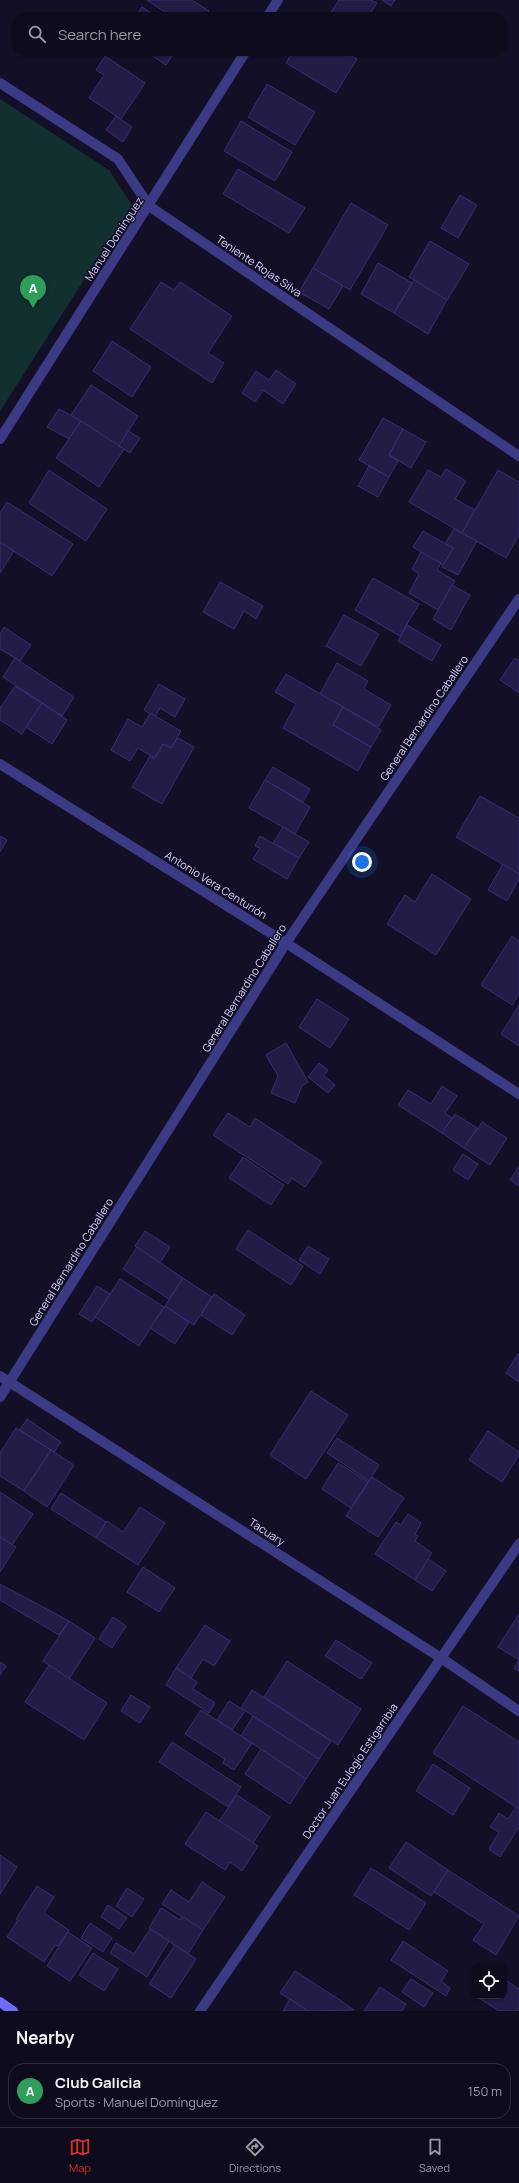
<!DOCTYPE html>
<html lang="en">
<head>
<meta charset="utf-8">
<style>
	:root { --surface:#0e0b1c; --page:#1c1929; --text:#f1f3f6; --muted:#9b9ba3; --line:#2e2b3b; --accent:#d93025 }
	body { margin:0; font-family:Manrope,sans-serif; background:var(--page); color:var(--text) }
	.controls { position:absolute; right:12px; bottom:12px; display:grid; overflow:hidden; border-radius:8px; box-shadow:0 1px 3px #0004 }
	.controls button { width:36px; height:36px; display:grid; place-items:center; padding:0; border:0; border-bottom:1px solid var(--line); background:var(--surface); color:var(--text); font:20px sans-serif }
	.you { position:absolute; left:362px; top:862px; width:14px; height:14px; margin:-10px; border:3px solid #fff; border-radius:50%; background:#1a73e8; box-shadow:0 0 0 6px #1a73e833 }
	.badge { display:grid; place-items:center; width:26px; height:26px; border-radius:50%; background:var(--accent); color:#fff; font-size:13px; font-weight:700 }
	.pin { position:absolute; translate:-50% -33px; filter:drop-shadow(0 1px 2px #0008) }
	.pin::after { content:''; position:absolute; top:21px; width:14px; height:12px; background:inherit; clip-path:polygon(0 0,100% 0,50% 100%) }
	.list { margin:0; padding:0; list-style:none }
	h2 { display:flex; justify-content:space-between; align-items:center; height:52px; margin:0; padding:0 16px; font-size:17px }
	h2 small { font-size:13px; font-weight:400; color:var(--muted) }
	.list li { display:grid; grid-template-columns:26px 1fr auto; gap:12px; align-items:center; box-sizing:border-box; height:56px; margin:0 8px 8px; padding:0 8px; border:1px solid var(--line); border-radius:16px }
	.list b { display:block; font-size:15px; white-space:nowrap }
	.list p { margin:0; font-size:13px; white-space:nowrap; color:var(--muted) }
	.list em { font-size:13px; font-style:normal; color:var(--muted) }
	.icon { flex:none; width:22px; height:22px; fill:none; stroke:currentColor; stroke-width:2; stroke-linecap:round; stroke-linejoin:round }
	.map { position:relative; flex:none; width:519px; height:2011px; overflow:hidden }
	.search { position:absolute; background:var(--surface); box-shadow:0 1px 3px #0004; left:12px; right:12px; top:12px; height:44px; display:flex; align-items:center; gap:10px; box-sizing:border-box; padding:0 14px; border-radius:16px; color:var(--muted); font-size:15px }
	.sheet { height:116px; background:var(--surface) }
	nav { display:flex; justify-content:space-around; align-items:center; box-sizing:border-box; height:56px; border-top:1px solid var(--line); background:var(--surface); font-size:11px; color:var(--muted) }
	nav a { display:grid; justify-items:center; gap:2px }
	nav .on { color:var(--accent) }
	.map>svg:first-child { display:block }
</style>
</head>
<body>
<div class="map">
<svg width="519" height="2011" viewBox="0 0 519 2011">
	<rect width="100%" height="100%" fill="#130f26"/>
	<!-- green -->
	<polygon fill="#12302f" points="0,99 109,170 132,205 0,411"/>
	<!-- building -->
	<g fill="#241b47" stroke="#3b2d73">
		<polygon points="147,0 192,0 209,11 204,17 172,17"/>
		<polygon points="339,0 371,0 377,3 368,17 328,17"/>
		<polygon points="382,0 395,0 391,6"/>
		<polygon points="142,7 157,17 135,17"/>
		<polygon points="145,51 175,51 166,65"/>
		<polygon points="293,51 343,51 357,59 336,93 286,63"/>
		<polygon points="105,56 145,83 121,119 89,98 104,75 96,70"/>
		<polygon points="267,84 315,112 295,145 248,117"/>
		<polygon points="116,116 132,127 123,142 106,130"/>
		<polygon points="241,121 292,152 275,181 224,151"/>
		<polygon points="238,169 305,208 289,233 223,194"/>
		<polygon points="460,195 477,205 458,238 441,228"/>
		<polygon points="351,203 388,225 350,290 313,268"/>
		<polygon points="430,241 469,264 447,300 409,277"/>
		<polygon points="378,263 412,283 394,313 361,294"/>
		<polygon points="313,268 343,286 329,309 299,292"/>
		<polygon points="414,280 447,300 428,334 394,313"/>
		<polygon points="161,282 174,290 180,282 232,316 208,353 224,363 212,383 130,329"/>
		<polygon points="112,341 151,367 132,397 93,371"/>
		<polygon points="276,370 296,384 283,404 263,390 255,402 242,393 256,371 269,380"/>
		<polygon points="91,385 138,416 119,446 71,415"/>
		<polygon points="59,409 81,421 69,439 47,427"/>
		<polygon points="383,418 403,429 389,455 398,461 389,477 359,460"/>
		<polygon points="81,421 124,449 99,487 56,458"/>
		<polygon points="403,429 426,442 411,468 389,455"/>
		<polygon points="128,431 140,438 130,453 119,446"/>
		<polygon points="369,466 389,477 378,497 358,486"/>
		<polygon points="446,469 466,481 455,499 475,510 462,533 409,502 428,470 441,477"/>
		<polygon points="49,470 107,509 86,541 29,503"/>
		<polygon points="498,470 519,482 519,535 506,558 462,533"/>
		<polygon points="7,502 73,544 52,576 0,542 0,513"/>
		<polygon points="454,529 477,541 458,575 442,567 453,548 445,544"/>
		<polygon points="423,531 453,548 443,565 413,547"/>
		<polygon points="0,542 14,551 0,573"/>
		<polygon points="421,552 441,563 437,570 455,581 438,610 409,593 419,574 412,569"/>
		<polygon points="373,578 419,604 400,636 355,610"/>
		<polygon points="220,582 263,606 256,619 244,611 234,629 203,612"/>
		<polygon points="452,585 470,595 451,630 433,619"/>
		<polygon points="344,615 379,634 361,666 326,646"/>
		<polygon points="407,625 441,645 432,661 398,641"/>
		<polygon points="4,627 31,645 20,661 0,649 0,634"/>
		<polygon points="15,658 74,697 62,716 3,677"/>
		<polygon points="515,658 519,660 519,693 500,680"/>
		<polygon points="337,663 368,681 364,689 391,705 378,727 320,694"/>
		<polygon points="286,674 343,707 333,725 371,747 358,771 283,728 296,704 275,692"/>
		<polygon points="159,684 185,699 175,717 160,708 155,717 144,710"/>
		<polygon points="15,686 42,703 22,734 0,720 0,708"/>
		<polygon points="42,703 67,720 52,744 26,727"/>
		<polygon points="343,707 381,730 371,747 333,725"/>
		<polygon points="150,713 181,731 171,748 163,744 155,758 138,748 130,761 111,750 128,719 142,727"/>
		<polygon points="178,738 194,747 162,804 132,787 150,756 154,759 163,744 171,748"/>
		<polygon points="273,767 310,789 303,802 265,780"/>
		<polygon points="265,780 310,807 295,834 249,808"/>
		<polygon points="480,796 519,818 519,874 456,837"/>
		<polygon points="283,827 309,842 299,858 273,843"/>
		<polygon points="0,836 7,840 0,852"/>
		<polygon points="260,836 299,858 287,879 253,859 260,848 255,846"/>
		<polygon points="503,864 519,874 519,879 507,901 488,890"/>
		<polygon points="432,874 471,899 436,955 387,924 405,895 415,902"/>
		<polygon points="512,936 519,941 519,994 512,1005 481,985"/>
		<polygon points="317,999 349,1019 330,1048 299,1027"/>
		<polygon points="519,1005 519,1046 501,1034"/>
		<polygon points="286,1043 308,1082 302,1086 295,1103 271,1093 278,1076 266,1055"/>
		<polygon points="319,1063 328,1070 324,1076 335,1085 328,1093 308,1077"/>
		<polygon points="442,1086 457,1096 445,1113 452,1118 442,1133 398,1105 408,1090 431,1104"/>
		<polygon points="228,1113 250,1127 255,1118 322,1162 305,1187 292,1178 288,1184 213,1135"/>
		<polygon points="455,1114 477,1128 464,1148 442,1133"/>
		<polygon points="482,1122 507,1138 490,1165 464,1148"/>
		<polygon points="463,1154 478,1164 468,1180 453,1170"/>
		<polygon points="243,1157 284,1185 271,1205 229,1178"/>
		<polygon points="519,1166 519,1186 510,1180"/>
		<polygon points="248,1230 303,1266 291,1285 236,1249"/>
		<polygon points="145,1231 170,1247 160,1263 135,1246"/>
		<polygon points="308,1246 329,1259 320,1274 299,1260"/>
		<polygon points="137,1247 183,1278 169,1299 123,1269"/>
		<polygon points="183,1278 212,1297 194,1325 165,1306"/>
		<polygon points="120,1279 164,1307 139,1346 95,1317"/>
		<polygon points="97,1286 110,1294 92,1322 79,1314"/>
		<polygon points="214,1294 245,1315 232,1335 201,1315"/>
		<polygon points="165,1306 189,1322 175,1344 150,1328"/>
		<polygon points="518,1354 519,1354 519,1382 506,1373"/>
		<polygon points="311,1391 348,1415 306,1479 270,1455"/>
		<polygon points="27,1419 61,1442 54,1452 20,1430"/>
		<polygon points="16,1428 51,1450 24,1491 0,1476 0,1453"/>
		<polygon points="488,1431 519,1452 519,1455 502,1482 469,1460"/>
		<polygon points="337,1438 379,1465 369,1481 327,1453"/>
		<polygon points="51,1450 74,1465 47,1507 24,1491"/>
		<polygon points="338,1463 368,1482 351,1508 322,1489"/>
		<polygon points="372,1477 404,1498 378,1537 346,1516"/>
		<polygon points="0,1492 33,1514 12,1545 0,1537"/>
		<polygon points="61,1493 106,1522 96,1538 51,1509"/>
		<polygon points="140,1507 165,1523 138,1565 96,1538 107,1521 123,1532"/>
		<polygon points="408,1514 421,1523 415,1534 418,1536 415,1541 432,1553 415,1580 375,1554 396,1522 401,1525"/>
		<polygon points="0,1537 16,1547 0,1572"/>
		<polygon points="428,1559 446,1571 432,1591 415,1580"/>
		<polygon points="143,1567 175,1588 159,1612 127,1592"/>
		<polygon points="0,1584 69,1621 59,1635 0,1600"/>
		<polygon points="519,1614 519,1671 514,1668 519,1660 498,1647"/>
		<polygon points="113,1617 126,1626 112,1648 99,1639"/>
		<polygon points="69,1621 95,1638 69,1679 43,1661"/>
		<polygon points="205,1625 230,1641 214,1666 203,1659 191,1678 176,1668"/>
		<polygon points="336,1640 372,1663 361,1679 325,1656"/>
		<polygon points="287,1661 361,1709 338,1745 264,1697"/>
		<polygon points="0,1662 6,1666 0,1675"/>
		<polygon points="49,1665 107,1703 84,1740 25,1702"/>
		<polygon points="176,1668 197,1682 193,1689 215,1703 209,1713 166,1685"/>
		<polygon points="252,1690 331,1741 319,1759 241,1708"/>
		<polygon points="131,1695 150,1707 140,1723 121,1711"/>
		<polygon points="229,1701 245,1711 232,1730 217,1720"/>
		<polygon points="463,1706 519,1742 519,1809 433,1753"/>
		<polygon points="201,1710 252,1743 234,1770 223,1763 225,1759 185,1734"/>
		<polygon points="253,1716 319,1759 306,1779 241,1736"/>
		<polygon points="172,1742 241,1787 228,1807 159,1762"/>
		<polygon points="261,1749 306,1779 290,1804 245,1774"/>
		<polygon points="433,1764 470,1788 453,1815 416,1791"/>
		<polygon points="237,1795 270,1817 253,1843 219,1821"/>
		<polygon points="516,1807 519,1809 519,1827 500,1857 489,1849 499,1832 490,1827 499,1813 508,1819"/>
		<polygon points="206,1812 258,1846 242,1871 230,1862 225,1870 185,1844"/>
		<polygon points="406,1842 448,1870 431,1896 389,1868"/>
		<polygon points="0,1855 17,1867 0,1894"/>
		<polygon points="371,1868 426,1903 409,1930 354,1895"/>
		<polygon points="448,1870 519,1916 496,1955 473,1940 484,1924 434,1892"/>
		<polygon points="202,1882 225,1897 203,1930 162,1904 171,1890 189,1902"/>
		<polygon points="37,1886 54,1897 44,1913 69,1930 58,1946 55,1945 44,1962 7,1937 18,1920 16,1919"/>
		<polygon points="127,1888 144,1899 132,1917 116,1906"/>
		<polygon points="108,1905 127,1918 119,1929 101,1917"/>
		<polygon points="161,1908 180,1920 182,1916 203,1930 188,1954 149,1928"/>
		<polygon points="90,1923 112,1938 103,1952 81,1938"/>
		<polygon points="150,1929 169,1941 147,1977 110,1953 116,1943 134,1954"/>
		<polygon points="68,1932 92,1948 70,1981 47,1966"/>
		<polygon points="403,1941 448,1971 441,1981 450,1988 446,1996 391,1960"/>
		<polygon points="175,1945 196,1959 171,1998 149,1984"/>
		<polygon points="93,1953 118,1969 104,1991 79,1975"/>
		<polygon points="295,1971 340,2000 354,2010 308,2011 280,1993"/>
		<polygon points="411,1979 433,1993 424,2007 402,1992"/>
		<polygon points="504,1979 519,1989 519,2008 517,2011 499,2011 477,1997 504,1996"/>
		<polygon points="380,1987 406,2004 402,2011 364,2011"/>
		<polygon points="290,1999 308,2011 283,2011"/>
	</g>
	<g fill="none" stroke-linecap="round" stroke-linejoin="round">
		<!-- street -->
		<g stroke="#3d3a85" stroke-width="10">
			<polyline points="267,17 278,0"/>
			<polyline points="0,83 118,159 149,206 519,456"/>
			<polyline points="0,439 246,51"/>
			<polyline points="0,764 286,943 519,1094"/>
			<polyline points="0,1376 441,1658 519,1711"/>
			<polyline points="0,1397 286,943 519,599"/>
			<polyline points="200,2011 519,1544"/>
		</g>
		<!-- secondary -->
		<polyline stroke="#6f6bff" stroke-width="10" points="0,2002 13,2011"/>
	</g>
	<g text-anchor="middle" stroke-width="3" stroke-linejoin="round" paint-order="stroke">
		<!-- street labels -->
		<g font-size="11" fill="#d9d4ff" stroke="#130f26">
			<text transform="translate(114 239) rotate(-57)" y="4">Manuel Domínguez</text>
			<text transform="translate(259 266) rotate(34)" y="4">Teniente Rojas Silva</text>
			<text transform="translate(424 718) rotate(-56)" y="4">General Bernardino Caballero</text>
			<text transform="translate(216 885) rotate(32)" y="4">Antonio Vera Centurión</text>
			<text transform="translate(244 988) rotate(-58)" y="4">General Bernardino Caballero</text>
			<text transform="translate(71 1262) rotate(-58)" y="4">General Bernardino Caballero</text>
			<text transform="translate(267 1532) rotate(33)" y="4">Tacuary</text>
			<text transform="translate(350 1771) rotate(-56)" y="4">Doctor Juan Eulogio Estigarribia</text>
		</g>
	</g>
</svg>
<div class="controls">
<button><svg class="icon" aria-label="locate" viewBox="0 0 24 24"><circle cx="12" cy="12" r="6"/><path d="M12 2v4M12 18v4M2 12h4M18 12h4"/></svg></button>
</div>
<div class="you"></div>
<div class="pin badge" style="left:33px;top:308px;background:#2e9e5b">A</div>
<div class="search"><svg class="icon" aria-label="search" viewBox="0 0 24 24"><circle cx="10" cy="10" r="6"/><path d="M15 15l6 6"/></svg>Search here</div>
</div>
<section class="sheet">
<h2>Nearby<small></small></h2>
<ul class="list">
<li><span class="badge" style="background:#2e9e5b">A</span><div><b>Club Galicia</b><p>Sports · Manuel Domínguez</p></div><em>150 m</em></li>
</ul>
</section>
<nav>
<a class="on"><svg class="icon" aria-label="map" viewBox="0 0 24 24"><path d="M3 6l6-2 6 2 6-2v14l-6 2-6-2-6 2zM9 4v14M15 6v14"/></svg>Map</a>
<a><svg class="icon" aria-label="directions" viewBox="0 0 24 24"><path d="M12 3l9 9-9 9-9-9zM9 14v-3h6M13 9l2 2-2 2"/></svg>Directions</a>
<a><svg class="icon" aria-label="saved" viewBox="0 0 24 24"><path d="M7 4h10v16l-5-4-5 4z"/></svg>Saved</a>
</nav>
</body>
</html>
